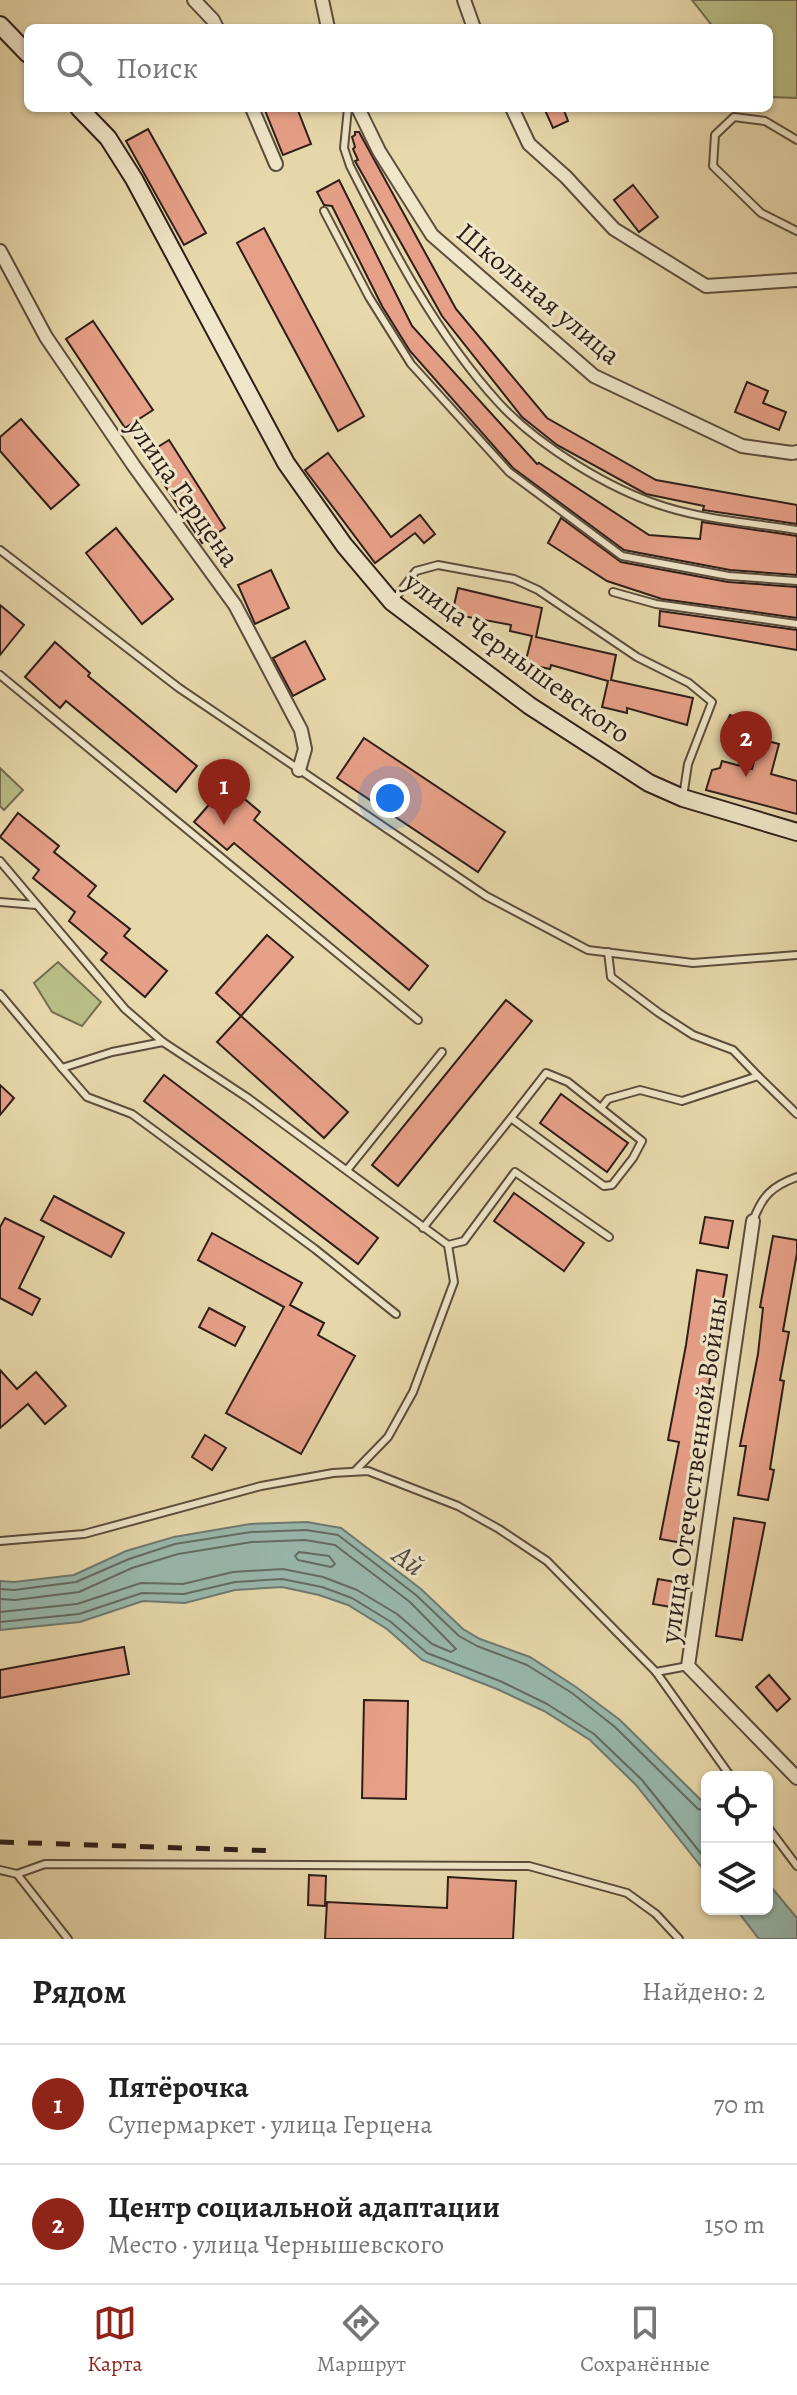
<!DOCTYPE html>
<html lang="ru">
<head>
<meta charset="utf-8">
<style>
	:root { --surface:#fff; --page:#f2f2f2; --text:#222; --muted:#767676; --line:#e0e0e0; --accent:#8f2418 }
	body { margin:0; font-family:Alegreya,serif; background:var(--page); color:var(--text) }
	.controls { position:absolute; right:24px; bottom:24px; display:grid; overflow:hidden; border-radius:12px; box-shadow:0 2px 6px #0004 }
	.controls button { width:72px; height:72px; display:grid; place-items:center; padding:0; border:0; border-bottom:2px solid var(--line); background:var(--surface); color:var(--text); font:40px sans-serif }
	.you { position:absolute; left:390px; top:798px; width:28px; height:28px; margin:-20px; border:6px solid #fff; border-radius:50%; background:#1a73e8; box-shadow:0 0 0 12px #1a73e833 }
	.badge { display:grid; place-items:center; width:52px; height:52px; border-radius:50%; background:var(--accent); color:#fff; font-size:26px; font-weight:700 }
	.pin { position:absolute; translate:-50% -66px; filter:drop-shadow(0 2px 4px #0008) }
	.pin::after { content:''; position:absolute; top:42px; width:28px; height:24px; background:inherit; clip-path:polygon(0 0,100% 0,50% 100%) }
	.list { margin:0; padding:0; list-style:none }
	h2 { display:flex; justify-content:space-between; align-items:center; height:104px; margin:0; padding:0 32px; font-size:34px }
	h2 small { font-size:26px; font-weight:400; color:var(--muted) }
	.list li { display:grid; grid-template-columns:52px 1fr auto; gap:24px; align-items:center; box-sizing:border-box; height:120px; padding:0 32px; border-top:2px solid var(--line) }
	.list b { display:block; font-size:30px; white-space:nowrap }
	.list p { margin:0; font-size:26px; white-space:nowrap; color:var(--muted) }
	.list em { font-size:26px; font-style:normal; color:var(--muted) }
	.icon { flex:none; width:44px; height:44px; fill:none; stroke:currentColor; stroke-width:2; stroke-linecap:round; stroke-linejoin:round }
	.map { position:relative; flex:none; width:797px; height:1939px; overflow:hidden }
	.search { position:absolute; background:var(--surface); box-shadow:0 2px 6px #0004; left:24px; right:24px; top:24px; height:88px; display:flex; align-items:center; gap:20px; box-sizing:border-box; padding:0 28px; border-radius:12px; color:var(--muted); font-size:30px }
	.sheet { height:344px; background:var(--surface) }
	nav { display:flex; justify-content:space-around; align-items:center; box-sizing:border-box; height:112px; border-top:2px solid var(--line); background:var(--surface); font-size:22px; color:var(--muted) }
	nav a { display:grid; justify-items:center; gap:4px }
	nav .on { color:var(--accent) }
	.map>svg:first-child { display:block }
</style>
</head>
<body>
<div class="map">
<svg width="797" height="1939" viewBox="0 0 797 1939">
	<rect width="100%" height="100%" fill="#e8d9ac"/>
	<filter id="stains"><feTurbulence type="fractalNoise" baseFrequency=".0025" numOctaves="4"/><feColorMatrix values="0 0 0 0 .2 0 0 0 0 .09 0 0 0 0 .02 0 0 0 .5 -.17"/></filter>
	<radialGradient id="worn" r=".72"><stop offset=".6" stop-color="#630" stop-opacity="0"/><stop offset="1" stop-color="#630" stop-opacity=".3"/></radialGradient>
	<!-- green -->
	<g fill="#b9be87" stroke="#746e50" stroke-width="2">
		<polygon points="692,0 797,0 797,98 769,97 769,28 714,28"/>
		<polygon points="0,768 23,790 4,810 0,806"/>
		<polygon points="58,962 101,1002 82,1026 52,1012 34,983"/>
	</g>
	<!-- water -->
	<g fill="#98b9ae" stroke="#6e7b72" stroke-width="2">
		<polygon points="307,1522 341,1528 421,1589 463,1629 480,1639 530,1657 576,1687 620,1720 707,1806 707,1874 636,1785 590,1740 544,1711 497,1689 422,1660 387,1629 348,1605 319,1595 282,1587 235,1590 185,1603 143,1601 80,1622 0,1630 0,1581 14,1582 74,1575 126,1551 174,1537 250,1524"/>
		<polygon points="767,1882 797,1918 797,1939 759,1939 736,1909 767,1909"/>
	</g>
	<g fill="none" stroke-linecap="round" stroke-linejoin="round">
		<!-- shore -->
		<g stroke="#636c63" stroke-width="2">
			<polygon points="299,1552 329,1556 335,1564 331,1567 298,1560 295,1556"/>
			<polyline points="0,1589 14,1590 76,1582 129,1559 175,1544 251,1532 306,1530 338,1535 416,1595 459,1636 477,1646 527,1665 572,1693 615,1727 698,1809 707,1811"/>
			<polyline points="0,1599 15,1600 79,1592 132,1568 178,1554 252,1542 305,1540 335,1545 410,1602 456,1649 451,1652 432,1644 397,1614 357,1590 323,1577 283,1569 233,1572 183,1584 141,1583 77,1604 0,1612"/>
			<polyline points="0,1622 79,1614 142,1593 184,1594 235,1582 282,1579 322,1587 352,1598 391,1622 427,1653 500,1681 547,1704 594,1734 642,1780 707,1861"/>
		</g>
	</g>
	<!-- building -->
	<g fill="#e7a088" stroke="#2e1e18" stroke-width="2">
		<polygon points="264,108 297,108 311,144 283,155"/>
		<polygon points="544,108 563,108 568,121 553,128"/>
		<polygon points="148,129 206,233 184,245 126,141"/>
		<polygon points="355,132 359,132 456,309 547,418 656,480 797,505 797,524 703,510 704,506 646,494 557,445 522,417 442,316 355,161 358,160 353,149 355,147 352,137 355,135"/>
		<polygon points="339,180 412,326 537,464 539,463 649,535 700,539 702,522 797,536 797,575 730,570 624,550 513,468 410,351 382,306 332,206 324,205 317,192"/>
		<polygon points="633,185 658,217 639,232 614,200"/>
		<polygon points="264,228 364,416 338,431 237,243"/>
		<polygon points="93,321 153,410 125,428 66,339"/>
		<polygon points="747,382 768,391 763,403 786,412 779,430 735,412"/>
		<polygon points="21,419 79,485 51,509 0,451 0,437"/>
		<polygon points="169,440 225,528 202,543 145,455"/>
		<polygon points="328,453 391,537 420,515 435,534 424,543 415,533 375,563 305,470"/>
		<polygon points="561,518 621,562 728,582 797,587 797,618 662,599 607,581 548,543"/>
		<polygon points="116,528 173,599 142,624 86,553"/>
		<polygon points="271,570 289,608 255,624 238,585"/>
		<polygon points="458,588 542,608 536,637 616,655 611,680 693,698 687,725 627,708 627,713 602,707 608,681 551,665 550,669 525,664 532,636 510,631 511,625 452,614"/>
		<polygon points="0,605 24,625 0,655"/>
		<polygon points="660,611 797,630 797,650 659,626"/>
		<polygon points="305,641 325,679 293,696 273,658"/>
		<polygon points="55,642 90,673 88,676 197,766 176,792 66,701 60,708 25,677"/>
		<polygon points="730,715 750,725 742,741 722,732"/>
		<polygon points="364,738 505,832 478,872 337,778"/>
		<polygon points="760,739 779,744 771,774 797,781 797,814 706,790 712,770 720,768 722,761 752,769"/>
		<polygon points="227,784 260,812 254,820 428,966 409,990 234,843 227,850 194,822"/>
		<polygon points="18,813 59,846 54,852 96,886 88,896 130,929 124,936 167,971 145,997 101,960 107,953 69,921 75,912 33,878 39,870 0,837"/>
		<polygon points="267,935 293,957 241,1016 216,993"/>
		<polygon points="506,1000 532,1021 398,1186 372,1165"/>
		<polygon points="241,1016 348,1112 324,1138 217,1042"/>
		<polygon points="164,1075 378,1238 358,1264 144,1101"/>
		<polygon points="0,1085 14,1098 0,1115"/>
		<polygon points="561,1094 628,1143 607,1172 540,1123"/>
		<polygon points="514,1193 584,1243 564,1271 494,1221"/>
		<polygon points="54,1196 124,1233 111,1257 41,1220"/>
		<polygon points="705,1217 733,1221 728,1248 700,1243"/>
		<polygon points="5,1218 44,1237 19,1288 40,1299 32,1315 0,1298 0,1227"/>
		<polygon points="212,1233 302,1283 290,1305 324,1323 318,1335 355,1356 301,1454 226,1413 284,1307 198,1260"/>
		<polygon points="773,1236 797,1240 797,1253 783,1331 789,1332 780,1380 784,1381 770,1469 774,1470 768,1500 738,1495 746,1446 740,1446 758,1354 763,1308 760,1307"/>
		<polygon points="697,1270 727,1275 683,1543 660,1539 679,1442 668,1440 686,1345"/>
		<polygon points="209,1308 245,1327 235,1346 199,1327"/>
		<polygon points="0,1370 17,1389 36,1372 66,1406 45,1424 28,1404 0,1428"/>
		<polygon points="205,1435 226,1448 212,1470 192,1457"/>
		<polygon points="734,1518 765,1523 742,1640 716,1636"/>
		<polygon points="658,1579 681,1583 677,1608 653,1604"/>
		<polygon points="124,1647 129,1674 0,1698 0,1670"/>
		<polygon points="769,1675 790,1699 777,1711 756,1687"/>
		<polygon points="364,1700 408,1701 406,1799 362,1798"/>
		<polygon points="309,1875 326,1876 325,1906 308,1905"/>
		<polygon points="448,1877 516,1881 513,1939 325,1939 327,1902 447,1908"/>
	</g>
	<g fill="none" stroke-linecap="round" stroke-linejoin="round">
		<!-- lane casing -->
		<g stroke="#5c4d3d" stroke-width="10">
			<g id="lane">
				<path d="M 348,108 L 344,148 L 350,166 C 391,247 436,334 498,402 C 537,445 610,490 666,507 C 707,520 754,523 797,530"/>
				<polyline points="797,140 765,121 734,117 715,135 713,166 761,213 797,231"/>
				<polyline points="324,211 369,297 411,364 509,472 622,556 729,576 797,581"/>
				<polyline points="0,550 179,688 486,896 588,950 693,963 797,955"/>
				<polyline points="613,592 656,604 797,624"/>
				<polyline points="394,600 416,571 438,565 514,579 538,590 637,657 689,683 712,702 688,764 683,797"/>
				<polyline points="0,675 418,1020"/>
				<polyline points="0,861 125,1009 163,1042 248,1098 448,1245 454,1282 413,1392 388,1437 355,1471"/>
				<polyline points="0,902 36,905"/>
				<polyline points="608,952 611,977 659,1013 693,1035 733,1050 758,1076"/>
				<polyline points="0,994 62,1068 112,1052 163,1042"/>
				<polyline points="62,1068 87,1097 132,1114 315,1249 396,1314"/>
				<polyline points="601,1108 608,1099 640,1090 682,1101 758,1076 797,1114"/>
				<polyline points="347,1170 442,1052"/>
				<path d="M 753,1221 C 762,1196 772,1186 797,1177"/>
				<polyline points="423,1228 511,1118 604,1186 612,1185 633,1158 642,1141 568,1082 546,1073 511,1118"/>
				<polyline points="448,1245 464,1241 515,1172 609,1237"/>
				<polyline points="0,1541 84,1534 261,1486 333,1473 368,1471 458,1506 499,1529 547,1561 656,1672 731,1777"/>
				<polyline points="656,1672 688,1666"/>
				<polyline points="767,1826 797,1866"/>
				<polyline points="0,1870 17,1874 68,1939"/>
				<polyline points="17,1874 45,1864 529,1866 627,1893 656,1914 679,1939"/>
			</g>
		</g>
		<!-- street casing -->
		<g stroke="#5c4d3d" stroke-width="16">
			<g id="street">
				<polyline points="194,0 213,20 217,28"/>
				<polyline points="322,0 328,28"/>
				<polyline points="464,0 474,28"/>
				<polyline points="252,108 276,164"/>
				<polyline points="358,108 379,151 432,235 594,376 742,446 792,453 797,452"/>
				<polyline points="512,108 529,144 566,177 614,229 706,286 797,280"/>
				<polyline points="0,251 46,337 134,466 235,605 301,730 305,749 299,770"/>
				<polyline points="753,1221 688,1666 797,1778"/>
			</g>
		</g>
		<!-- secondary casing -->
		<g stroke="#2e1e18" stroke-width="20">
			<g id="secondary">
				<polyline points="0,25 28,54"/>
				<polyline points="79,108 108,138 134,179 286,463 344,545 392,602 530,706 649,783 683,798 797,832"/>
			</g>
		</g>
		<!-- lane -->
		<use href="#lane" stroke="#f0e6c9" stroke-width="6"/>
		<!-- street -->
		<use href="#street" stroke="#f0e6c9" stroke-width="12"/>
		<!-- secondary -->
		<use href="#secondary" stroke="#f0e6c9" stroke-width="16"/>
		<!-- rail -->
		<polyline stroke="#2e1e18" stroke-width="5" stroke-dasharray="14 14" stroke-linecap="butt" points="0,1842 278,1851"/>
	</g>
	<g text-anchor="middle" stroke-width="6" stroke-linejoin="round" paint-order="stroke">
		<!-- street labels -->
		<g font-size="28" fill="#2e1e18" stroke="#f0e6c9">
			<text transform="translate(539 293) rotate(40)" y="10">Школьная улица</text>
			<text transform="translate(184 492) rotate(55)" y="10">улица Герцена</text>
			<text transform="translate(518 657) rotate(36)" y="10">улица Чернышевского</text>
			<text transform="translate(693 1470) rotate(-82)" y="10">улица Отечественной Войны</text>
		</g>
		<!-- water labels -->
		<g font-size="30" font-style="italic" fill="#4e4c45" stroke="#f0e6c9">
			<text transform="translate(409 1560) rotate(37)" y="10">Ай</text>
		</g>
	</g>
	<rect width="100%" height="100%" filter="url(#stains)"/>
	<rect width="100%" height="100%" fill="url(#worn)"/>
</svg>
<div class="controls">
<button><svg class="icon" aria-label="locate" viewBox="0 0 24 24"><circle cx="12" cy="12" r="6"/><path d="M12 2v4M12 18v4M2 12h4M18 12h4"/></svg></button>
<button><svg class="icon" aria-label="layers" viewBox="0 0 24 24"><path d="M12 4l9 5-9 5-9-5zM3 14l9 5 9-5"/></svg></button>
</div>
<div class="you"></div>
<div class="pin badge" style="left:224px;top:825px">1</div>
<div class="pin badge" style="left:746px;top:777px">2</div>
<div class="search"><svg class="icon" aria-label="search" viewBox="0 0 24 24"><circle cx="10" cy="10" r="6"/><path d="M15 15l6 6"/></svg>Поиск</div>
</div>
<section class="sheet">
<h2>Рядом<small>Найдено: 2</small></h2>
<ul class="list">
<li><span class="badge">1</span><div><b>Пятёрочка</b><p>Супермаркет · улица Герцена</p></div><em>70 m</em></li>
<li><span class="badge">2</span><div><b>Центр социальной адаптации</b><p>Место · улица Чернышевского</p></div><em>150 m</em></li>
</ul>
</section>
<nav>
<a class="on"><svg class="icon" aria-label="map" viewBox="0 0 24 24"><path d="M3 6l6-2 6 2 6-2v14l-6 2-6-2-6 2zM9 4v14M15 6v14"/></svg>Карта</a>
<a><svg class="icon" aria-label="directions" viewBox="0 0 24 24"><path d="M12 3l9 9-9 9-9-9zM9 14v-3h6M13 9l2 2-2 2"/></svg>Маршрут</a>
<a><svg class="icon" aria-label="saved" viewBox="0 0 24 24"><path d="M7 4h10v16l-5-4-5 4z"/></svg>Сохранённые</a>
</nav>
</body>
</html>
